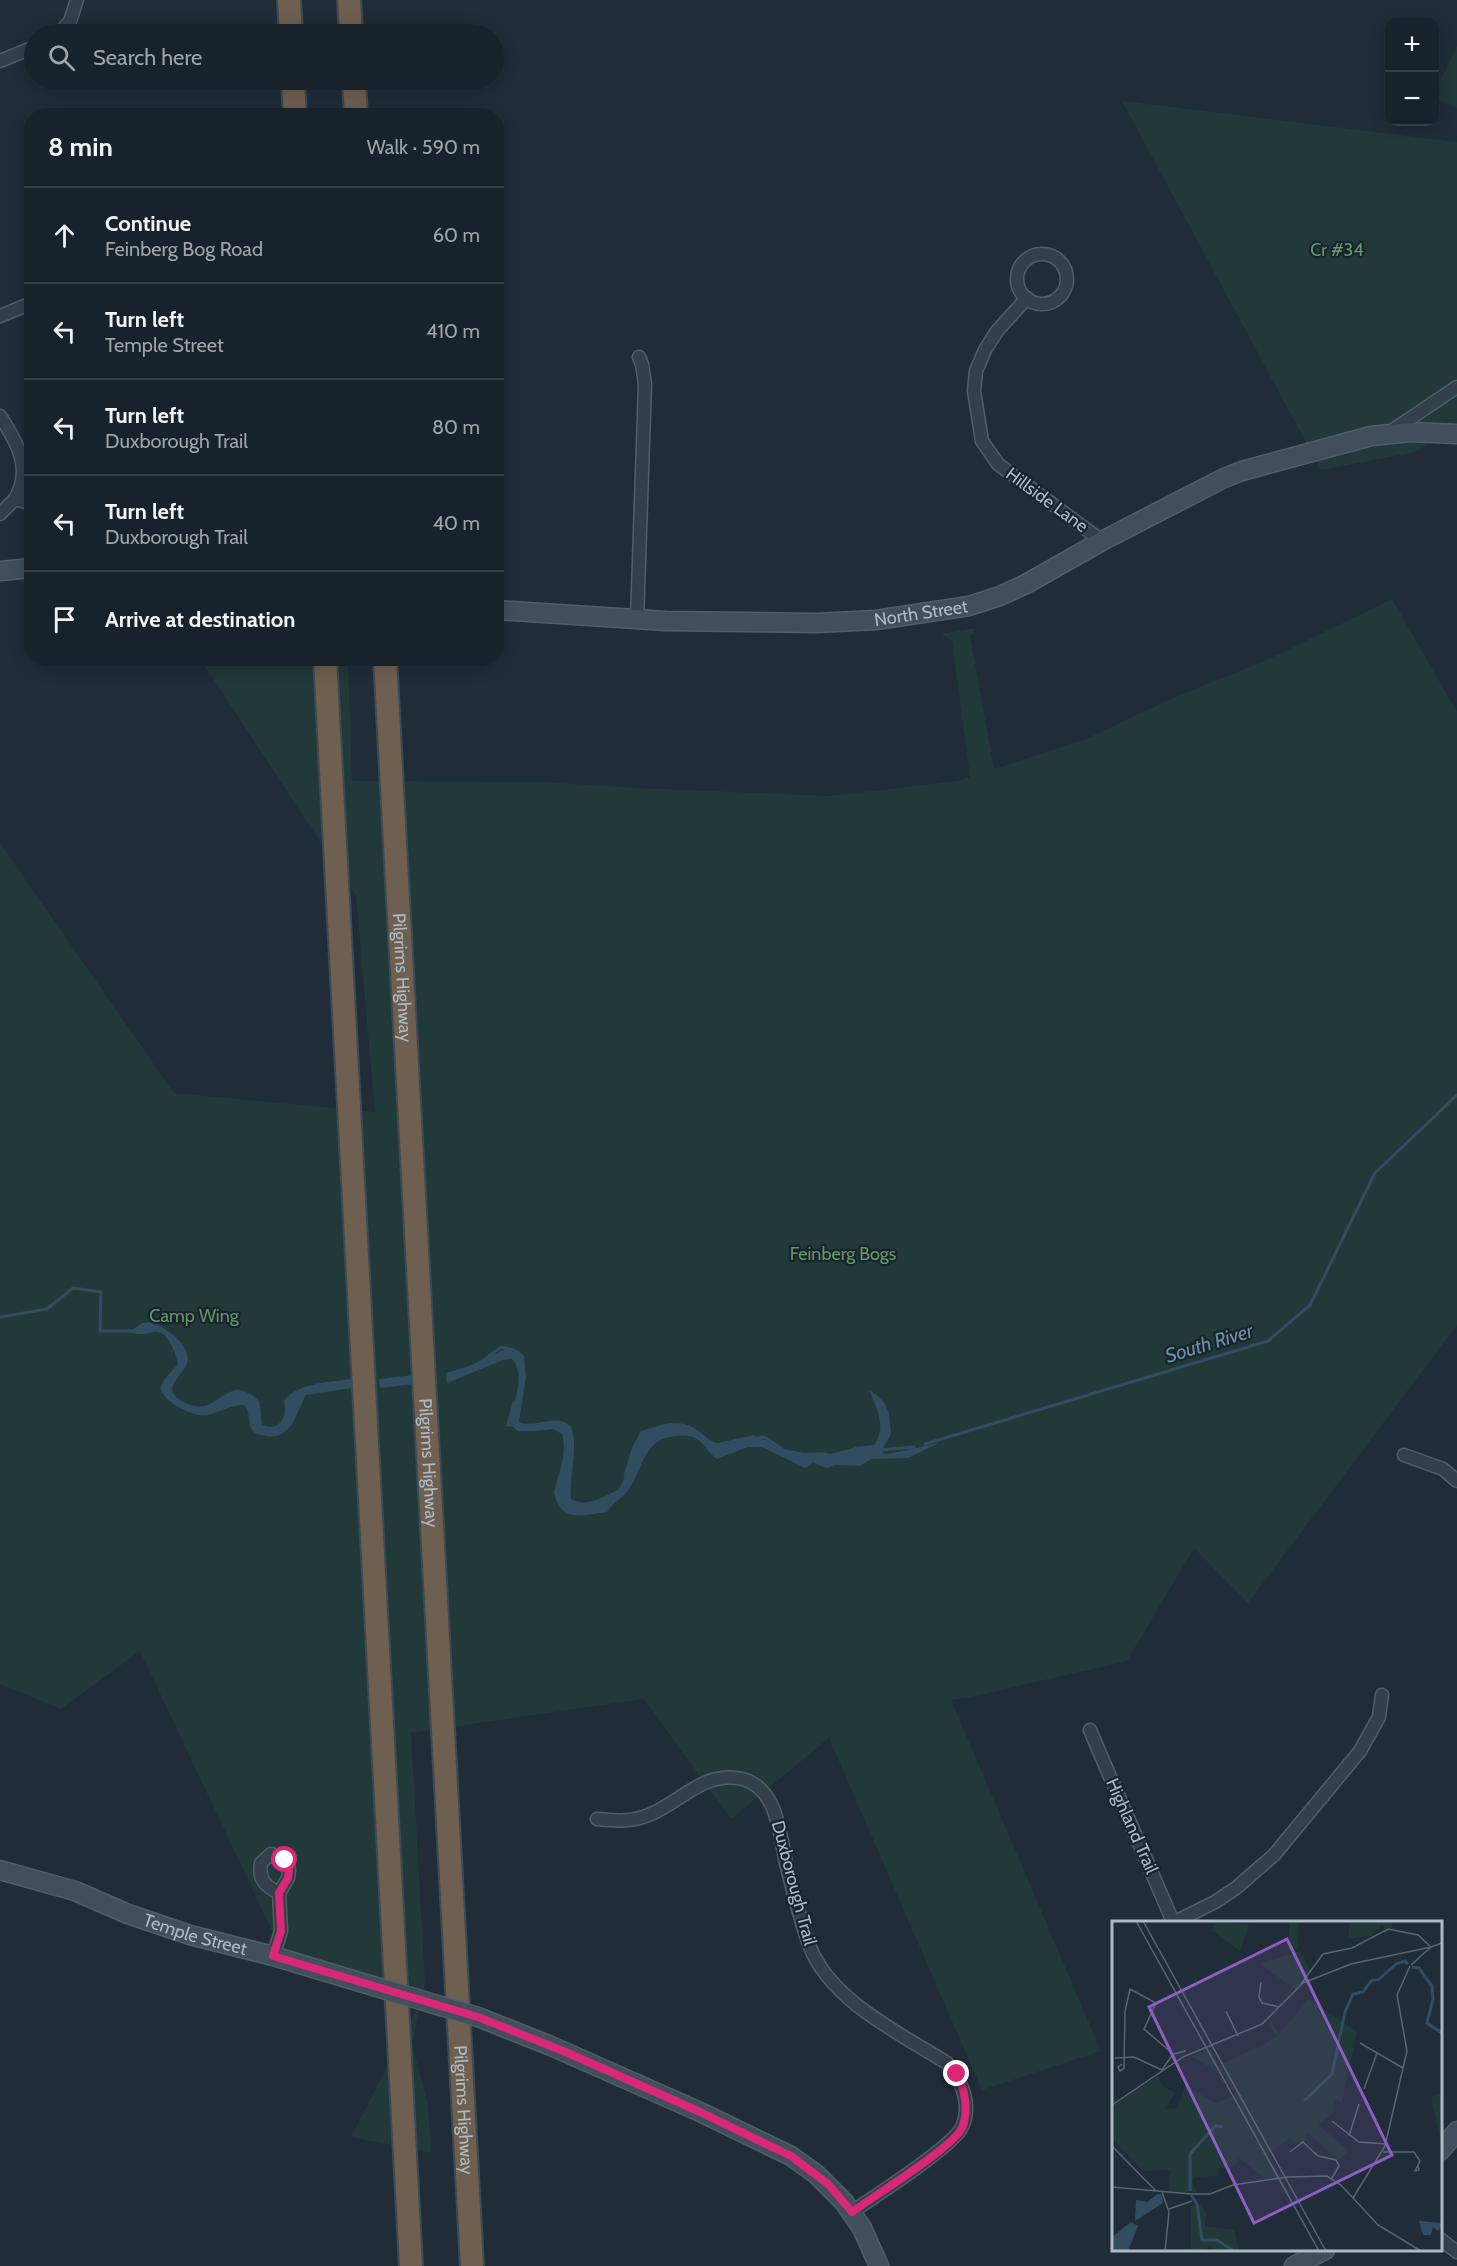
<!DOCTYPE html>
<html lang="en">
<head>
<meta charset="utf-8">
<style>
	:root { --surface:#18222a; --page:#212a32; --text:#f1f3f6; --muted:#9fa4a8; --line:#363f47 }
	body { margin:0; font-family:Cabin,sans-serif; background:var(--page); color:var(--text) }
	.controls { position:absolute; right:18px; top:18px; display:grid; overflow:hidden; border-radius:12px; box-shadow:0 3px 15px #0003 }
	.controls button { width:54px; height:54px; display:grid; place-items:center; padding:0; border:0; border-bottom:2px solid var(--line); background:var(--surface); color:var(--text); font:30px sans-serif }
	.stop { position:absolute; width:18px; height:18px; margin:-14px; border:4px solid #db2777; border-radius:50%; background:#fff }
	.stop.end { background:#db2777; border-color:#fff; box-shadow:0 2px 6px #0008 }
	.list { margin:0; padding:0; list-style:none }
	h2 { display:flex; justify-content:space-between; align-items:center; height:78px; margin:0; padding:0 24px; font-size:26px }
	h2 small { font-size:20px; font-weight:400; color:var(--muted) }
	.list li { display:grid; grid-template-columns:39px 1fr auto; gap:18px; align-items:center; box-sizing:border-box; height:96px; padding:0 24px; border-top:2px solid var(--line) }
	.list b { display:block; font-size:22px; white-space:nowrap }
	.list p { margin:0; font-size:20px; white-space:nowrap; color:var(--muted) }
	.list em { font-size:20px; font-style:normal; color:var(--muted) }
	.icon { flex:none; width:33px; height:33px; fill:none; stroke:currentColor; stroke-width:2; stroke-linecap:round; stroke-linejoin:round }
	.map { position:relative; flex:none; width:1457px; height:2266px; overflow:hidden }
	.search { position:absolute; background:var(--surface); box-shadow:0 3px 15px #0003; left:24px; top:24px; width:480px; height:66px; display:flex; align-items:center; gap:15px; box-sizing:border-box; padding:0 21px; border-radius:33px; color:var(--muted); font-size:22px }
	.panel { position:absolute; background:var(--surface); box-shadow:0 3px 15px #0003; left:24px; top:108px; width:480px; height:558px; border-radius:24px }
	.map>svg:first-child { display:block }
</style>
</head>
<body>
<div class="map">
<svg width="1457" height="2266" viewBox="0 0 1457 2266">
	<rect width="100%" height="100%" fill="#202d38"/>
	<!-- green -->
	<g fill="#213939">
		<polygon points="1457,46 1457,108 1435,98 1434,93"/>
		<polygon points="1122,101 1457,142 1457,425 1416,452 1321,470"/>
		<polygon points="1392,599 1457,712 1457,1325 1248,1603 1194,1548 1127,1661 971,1697 951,1700 1101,2051 982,2090 829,1738 731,1819 644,1699 411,1733 425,1984 412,2044 428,2105 431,2153 351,2137 421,2001 292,1973 140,1651 61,1709 0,1684 0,843 174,1093 375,1112 356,896 200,659 348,659 352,781 542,782 638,788 830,796 957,781 970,777 952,641 941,634 976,628 970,636 994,769 1086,739 1175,697 1269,659"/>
	</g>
	<!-- water -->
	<g fill="#324c61">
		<path d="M 153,1322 C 166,1329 195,1346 186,1366 C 179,1379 160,1390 184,1402 C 208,1415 216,1396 235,1390 C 242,1388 256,1396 259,1402 C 261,1409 261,1418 262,1425 C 274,1430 284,1424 285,1410 C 285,1404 282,1402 287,1397 C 304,1382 331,1382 352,1379 L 351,1388 L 306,1395 C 297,1412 291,1441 266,1436 C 262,1435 255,1434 253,1431 C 247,1424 251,1412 244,1405 C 214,1407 212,1425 180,1408 C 171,1403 164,1398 160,1388 L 164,1380 L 178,1364 C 175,1352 168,1329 153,1332 C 143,1335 139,1335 129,1332 L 142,1323 Z"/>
		<path d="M 505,1349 L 518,1350 L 524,1356 L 526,1377 L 519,1422 C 533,1429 557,1413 569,1425 C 581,1436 568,1483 571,1499 C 586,1508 603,1497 618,1490 C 629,1476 626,1457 635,1442 C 647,1425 676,1417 694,1428 C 702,1432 708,1441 717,1443 C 731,1446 741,1440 753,1435 L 784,1449 L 804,1453 L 823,1452 L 830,1454 L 856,1447 L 874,1445 C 887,1428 877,1408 869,1390 C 890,1403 889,1411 891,1434 L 884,1446 L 883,1453 L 888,1454 L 939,1443 L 908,1458 L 871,1459 L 860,1466 L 836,1465 L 827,1468 L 813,1463 L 805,1468 L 762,1447 L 748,1447 L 717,1459 C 708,1453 703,1441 693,1437 C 686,1435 676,1436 670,1437 C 644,1441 642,1470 629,1489 C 623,1498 614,1501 607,1512 C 582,1515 562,1524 554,1493 C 558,1473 568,1455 562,1434 L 553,1429 L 537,1431 L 518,1431 L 512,1426 L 510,1418 C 514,1402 526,1373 512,1359 L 503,1360 L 447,1383 L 446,1373 L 467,1367 Z"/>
		<polygon points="413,1375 415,1384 380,1388 379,1379"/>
	</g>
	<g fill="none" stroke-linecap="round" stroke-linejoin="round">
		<!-- stream -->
		<g stroke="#324c61" stroke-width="3">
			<polyline points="0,1317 47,1309 73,1288 101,1292 100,1331 132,1331"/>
			<polyline points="484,1360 501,1347 514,1350 515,1353"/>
			<polyline points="514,1425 508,1425 514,1403"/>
			<polyline points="758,1438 764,1437 781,1448"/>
			<polyline points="637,1443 641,1433 653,1429"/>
			<polyline points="720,1444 748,1438"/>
			<polyline points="925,1444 1268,1341 1310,1305 1375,1173 1457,1095"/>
			<polyline points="880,1450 914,1447"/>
			<polyline points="625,1476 630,1460"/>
		</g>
		<!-- street casing -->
		<g stroke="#515d67" stroke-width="15">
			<g id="street">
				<polyline points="59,34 70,21 77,0"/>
				<polyline points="0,61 34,47"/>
				<circle cx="1042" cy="279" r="25"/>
				<polyline points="1027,298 997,331 985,350 976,371 974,391 982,441 998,464 1102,541"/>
				<polyline points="0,316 32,303"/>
				<path d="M 0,416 C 17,442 33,469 15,499"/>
				<polyline points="1390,432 1457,387"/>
				<polyline points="0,514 15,499 32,504"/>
				<polyline points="637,620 645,384 642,364 639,357"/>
				<polyline points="1404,1455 1443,1469 1457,1481"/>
				<path d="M 1090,1730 C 1117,1794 1146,1858 1173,1922"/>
				<path d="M 597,1819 C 616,1821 634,1822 651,1814 C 681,1801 706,1770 742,1779 C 756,1782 766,1794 772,1806 C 780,1824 782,1844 786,1863 C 793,1891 800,1920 810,1947 C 831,2001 901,2034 947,2063 C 962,2080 972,2105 962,2127 C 953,2147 873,2197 852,2212"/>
				<polyline points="1175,1922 1215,1902 1236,1888 1274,1855 1360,1751 1379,1717 1382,1695"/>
				<path d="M 273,1956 L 281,1931 L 279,1893 L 288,1878 L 289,1870 L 285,1860 L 271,1854 L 261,1863 C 258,1879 265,1886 279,1893"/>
				<polyline points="1440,2239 1457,2252"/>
			</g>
		</g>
		<!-- secondary casing -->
		<g stroke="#515d67" stroke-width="21">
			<g id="secondary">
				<polyline points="0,571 32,568"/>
				<path id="s1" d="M 496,610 L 666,621 L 816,623 L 876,620 L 969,606 L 1000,596 L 1026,584 L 1102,541 L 1224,478 L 1242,471 L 1371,436 L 1410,432 L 1457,434"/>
				<path id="s2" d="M 0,1870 L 75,1891 L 128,1914 L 190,1935 L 273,1956 L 373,1986"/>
				<polyline points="478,2017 551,2046 698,2111 791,2156 816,2174 844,2202 862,2228 879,2266"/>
				<polyline points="1440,2151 1457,2131"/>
				<polyline points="1294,2266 1325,2250"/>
			</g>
		</g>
		<!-- highway casing -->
		<g stroke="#3e4a53" stroke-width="26">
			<g id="highway">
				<polyline points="289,0 291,34"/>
				<polyline points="349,0 351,34"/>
				<polyline points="293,80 295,116"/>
				<polyline points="354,80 356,116"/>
				<polyline points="325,658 411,2266"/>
				<path id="s3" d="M 385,658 L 472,2266"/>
			</g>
		</g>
		<!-- street -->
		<use href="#street" stroke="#333f49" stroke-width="12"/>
		<!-- secondary -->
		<use href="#secondary" stroke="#414e5c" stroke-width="18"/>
		<!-- highway -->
		<use href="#highway" stroke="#6f5f50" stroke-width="22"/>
		<!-- secondary-bridge casing -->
		<g stroke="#515d67" stroke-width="21" stroke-linecap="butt">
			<polyline id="secondary-bridge" points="373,1986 478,2017"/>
		</g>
		<!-- secondary-bridge -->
		<use href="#secondary-bridge" stroke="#414e5c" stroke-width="18"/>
	</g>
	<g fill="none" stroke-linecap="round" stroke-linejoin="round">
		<!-- route -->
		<path stroke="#db2777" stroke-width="8" d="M 285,1860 L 289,1870 L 288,1878 L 279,1893 L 281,1931 L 273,1956 L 478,2017 L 568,2053 L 698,2111 L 791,2156 L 828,2184 L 852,2212 C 874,2196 952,2148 962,2128 C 969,2111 965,2089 957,2074"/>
	</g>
	<g text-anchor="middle" stroke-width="4.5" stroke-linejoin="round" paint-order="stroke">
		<!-- park labels -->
		<g font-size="18" fill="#64976a" stroke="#19242d">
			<text x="1337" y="256">Cr #34</text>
			<text x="843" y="1260">Feinberg Bogs</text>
			<text x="194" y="1322">Camp Wing</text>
		</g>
		<!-- street labels -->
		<g font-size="18" fill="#adbac6" stroke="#19242d">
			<text transform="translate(1047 500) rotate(36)" y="6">Hillside Lane</text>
			<text dy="6" stroke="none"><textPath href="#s1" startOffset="426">North Street</textPath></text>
			<text dy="6" stroke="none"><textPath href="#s3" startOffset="320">Pilgrims Highway</textPath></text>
			<text dy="6" stroke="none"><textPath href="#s3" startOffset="806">Pilgrims Highway</textPath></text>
			<text transform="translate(1132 1826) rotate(66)" y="6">Highland Trail</text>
			<text transform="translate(794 1883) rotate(75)" y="6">Duxborough Trail</text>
			<text dy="6" stroke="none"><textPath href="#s2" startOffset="206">Temple Street</textPath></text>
			<text dy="6" stroke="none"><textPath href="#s3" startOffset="1454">Pilgrims Highway</textPath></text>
		</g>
		<!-- water labels -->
		<g font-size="20" font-style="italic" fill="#6d8faa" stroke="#19242d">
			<text transform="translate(1209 1343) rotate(-17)" y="7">South River</text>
		</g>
	</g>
	<!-- overview -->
	<g transform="translate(1112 1921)">
		<rect width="330" height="330" fill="#202d38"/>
		<path d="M 105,0 L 137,4 L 128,30 L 99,9 ZM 177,0 L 187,0 L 186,28 L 177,29 ZM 238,0 L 280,0 L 280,6 L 272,16 L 272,5 L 268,4 L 268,9 L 260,11 L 259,15 L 236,18 ZM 188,30 L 199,51 L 184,69 L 148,43 ZM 197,78 L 245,111 L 230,181 L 222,178 L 221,192 L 206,204 L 237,230 L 227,239 L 196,213 L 191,225 L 177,218 L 156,232 L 177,271 L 169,273 L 169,257 L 156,260 L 127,237 L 122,246 L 107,247 L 106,255 L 83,256 L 80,260 L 85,271 L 56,273 L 59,249 L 31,250 L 0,218 L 0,184 L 46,155 L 51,165 L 63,172 L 53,188 L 64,187 L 74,165 L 104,182 L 123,174 L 112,155 L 79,135 L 98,128 L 107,144 L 152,123 L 165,115 L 156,103 L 159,100 L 167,113 ZM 330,173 L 330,226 L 319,176 ZM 87,282 L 95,294 L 93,305 L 122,309 L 127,330 L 106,330 L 97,325 L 93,330 L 79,330 L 79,285 Z" fill="#213939"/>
		<path d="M 46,273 L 50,274 L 51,282 L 23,300 L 24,279 L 35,281 ZM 307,300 L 329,302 L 330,306 L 326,310 L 321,306 L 319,314 L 311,314 ZM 19,301 L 26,305 L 16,330 L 0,330 L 0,316 Z" fill="#324c61"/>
		<path fill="none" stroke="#324c61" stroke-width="3" d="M 300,46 L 307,47 L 320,65 L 321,78 L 315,102 L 330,112M 192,180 L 220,153 L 233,91 L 241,73 L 251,71 L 260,59 L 266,59 L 284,43 L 293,40 L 296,43M 78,270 L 78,233 L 103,205 L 111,206M 79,274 L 85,283 L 90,319 L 105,319 L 122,330"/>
		<path fill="none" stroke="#586571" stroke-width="1.5" d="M 24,0 L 207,330M 31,0 L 214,330M 299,44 L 319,26 L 330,22M 148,67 L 149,61 L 147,76 L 150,82 L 167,86M 114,90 L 126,115M 248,122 L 291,147M 3,137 L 22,136 L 50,149 L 61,133 L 74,130M 10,143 L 6,146 L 8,150 L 12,147 L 13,90 L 18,68 L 44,82 L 32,108 L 61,133M 252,168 L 265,132M 0,184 L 71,136 L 150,103 L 191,62 L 239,43 L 319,26 L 306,14 L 276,8 L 240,27 L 211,33 L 189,63M 220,200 L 247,221 L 274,223M 237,215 L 247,183M 0,225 L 44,270M 178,231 L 191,221 L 206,235 L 224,239 L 227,245 L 220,257M 271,231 L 302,231 L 308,240 L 303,250 L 307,249 L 306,245M 0,266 L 79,273M 50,271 L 57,291 L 53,330M 79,273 L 98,273 L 121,264 L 176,256 L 215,255 L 229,264 L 266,304 L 309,330M 241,277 L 273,225 L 295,130 L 285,74 L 298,45M 57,288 L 80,280"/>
		<path fill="#8c5ec1" fill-opacity="0.15" stroke="#8c5ec1" stroke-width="3" d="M 175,18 L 280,234 L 142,302 L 37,86 Z"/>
		<rect width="330" height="330" fill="none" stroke="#adbac6" stroke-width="3"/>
	</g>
</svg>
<div class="controls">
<button>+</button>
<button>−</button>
</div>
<div class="stop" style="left:285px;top:1860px"></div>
<div class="stop end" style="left:957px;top:2074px"></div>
<div class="search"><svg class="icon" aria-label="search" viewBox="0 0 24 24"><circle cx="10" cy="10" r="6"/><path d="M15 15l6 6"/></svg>Search here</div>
<section class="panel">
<h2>8 min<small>Walk · 590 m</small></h2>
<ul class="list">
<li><svg class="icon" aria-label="ahead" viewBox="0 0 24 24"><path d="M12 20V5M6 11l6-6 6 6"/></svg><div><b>Continue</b><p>Feinberg Bog Road</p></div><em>60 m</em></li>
<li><svg class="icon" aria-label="left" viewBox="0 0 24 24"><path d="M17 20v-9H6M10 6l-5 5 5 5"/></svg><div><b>Turn left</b><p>Temple Street</p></div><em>410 m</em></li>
<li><svg class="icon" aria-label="left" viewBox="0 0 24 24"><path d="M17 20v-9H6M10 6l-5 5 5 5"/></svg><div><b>Turn left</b><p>Duxborough Trail</p></div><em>80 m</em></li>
<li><svg class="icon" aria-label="left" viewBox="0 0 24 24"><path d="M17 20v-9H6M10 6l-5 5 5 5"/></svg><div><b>Turn left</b><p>Duxborough Trail</p></div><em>40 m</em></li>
<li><svg class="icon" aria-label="arrive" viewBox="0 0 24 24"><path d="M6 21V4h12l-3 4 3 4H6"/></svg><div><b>Arrive at destination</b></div></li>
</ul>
</section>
</div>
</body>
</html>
